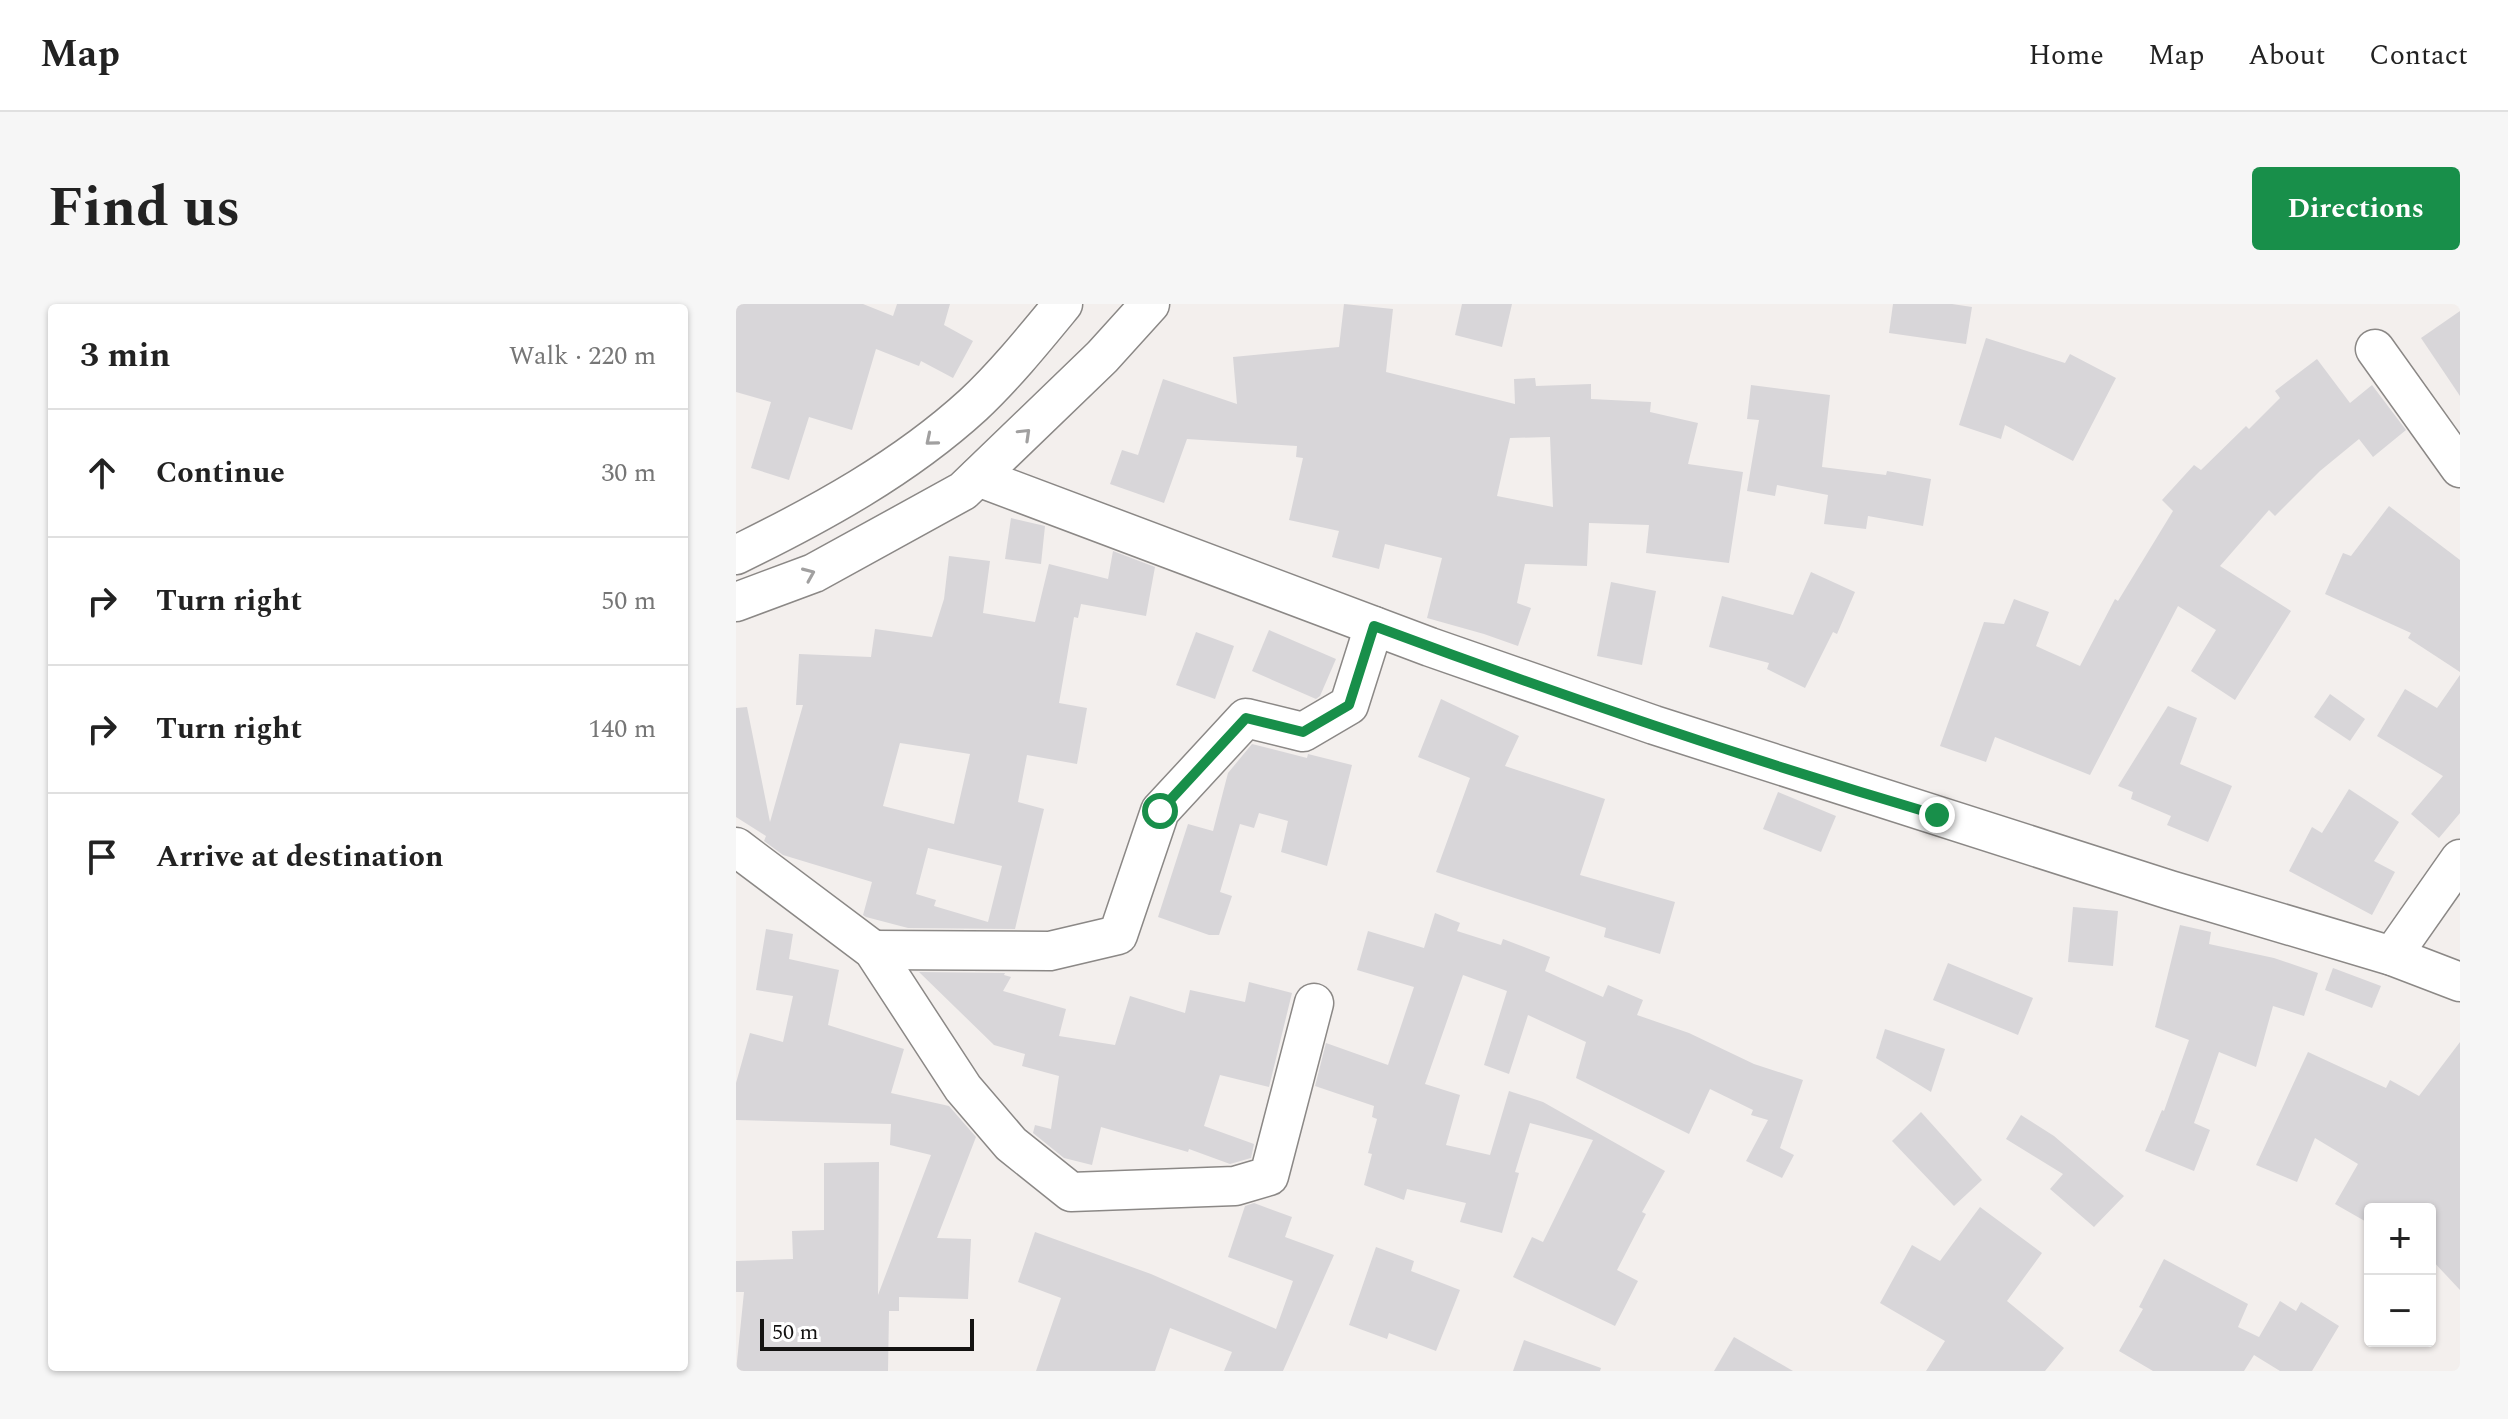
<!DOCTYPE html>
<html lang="en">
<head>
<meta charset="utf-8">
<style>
	:root { --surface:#fff; --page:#f6f6f6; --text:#222; --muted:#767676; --line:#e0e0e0; --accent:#188f4a }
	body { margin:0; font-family:Spectral,serif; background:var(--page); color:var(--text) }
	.controls { position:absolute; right:24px; bottom:24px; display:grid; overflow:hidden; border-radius:8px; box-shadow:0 2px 6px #0004 }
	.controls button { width:72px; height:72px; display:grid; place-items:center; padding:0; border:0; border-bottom:2px solid var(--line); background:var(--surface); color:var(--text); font:40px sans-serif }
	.scale { position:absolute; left:24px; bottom:20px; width:214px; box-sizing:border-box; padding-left:8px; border:4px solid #131211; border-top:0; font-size:22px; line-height:28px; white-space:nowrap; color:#131211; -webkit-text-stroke:6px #fff; paint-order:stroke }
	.stop { position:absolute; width:24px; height:24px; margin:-18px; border:6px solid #188f4a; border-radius:50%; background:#fff }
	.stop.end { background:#188f4a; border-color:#fff; box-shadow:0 2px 8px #0008 }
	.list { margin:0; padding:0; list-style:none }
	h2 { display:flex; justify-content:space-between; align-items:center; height:104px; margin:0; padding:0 32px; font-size:34px }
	h2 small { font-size:26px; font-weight:400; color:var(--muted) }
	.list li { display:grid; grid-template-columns:52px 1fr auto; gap:24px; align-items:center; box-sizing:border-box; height:128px; padding:0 32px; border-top:2px solid var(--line) }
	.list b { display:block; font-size:30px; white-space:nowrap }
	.list em { font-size:26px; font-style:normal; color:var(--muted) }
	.icon { flex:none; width:44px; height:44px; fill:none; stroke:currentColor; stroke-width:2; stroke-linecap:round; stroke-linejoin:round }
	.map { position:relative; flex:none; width:1724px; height:1067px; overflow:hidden; border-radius:8px }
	header { display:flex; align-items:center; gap:48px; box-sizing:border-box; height:112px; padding:0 40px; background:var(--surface); border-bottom:2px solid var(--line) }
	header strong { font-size:38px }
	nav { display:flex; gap:44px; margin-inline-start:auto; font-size:28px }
	.intro { display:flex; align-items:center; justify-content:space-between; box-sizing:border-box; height:192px; padding:0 48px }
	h1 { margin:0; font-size:56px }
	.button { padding:20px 36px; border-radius:8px; background:var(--accent); color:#fff; font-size:28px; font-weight:700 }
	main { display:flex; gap:48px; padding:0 48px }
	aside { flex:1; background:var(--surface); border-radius:8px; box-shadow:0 2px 6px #0004 }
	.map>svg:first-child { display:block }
</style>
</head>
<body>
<header>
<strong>Map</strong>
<nav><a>Home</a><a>Map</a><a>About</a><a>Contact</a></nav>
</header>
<div class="intro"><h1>Find us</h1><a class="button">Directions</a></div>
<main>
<aside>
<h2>3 min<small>Walk · 220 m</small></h2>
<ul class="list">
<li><svg class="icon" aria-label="ahead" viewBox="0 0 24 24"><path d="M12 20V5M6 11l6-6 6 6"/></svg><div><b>Continue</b></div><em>30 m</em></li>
<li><svg class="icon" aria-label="right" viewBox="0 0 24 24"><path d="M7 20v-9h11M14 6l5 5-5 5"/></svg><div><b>Turn right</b></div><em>50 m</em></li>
<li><svg class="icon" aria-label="right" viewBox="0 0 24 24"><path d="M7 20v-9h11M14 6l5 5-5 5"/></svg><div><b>Turn right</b></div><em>140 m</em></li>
<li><svg class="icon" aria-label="arrive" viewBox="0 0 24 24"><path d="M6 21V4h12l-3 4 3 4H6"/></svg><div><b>Arrive at destination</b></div></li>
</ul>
</aside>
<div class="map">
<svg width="1724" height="1067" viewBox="0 0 1724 1067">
	<rect width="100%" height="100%" fill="#f3efed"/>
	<!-- building -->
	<g fill="#d8d6d9" fill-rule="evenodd">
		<polygon points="0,0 127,0 157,12 161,0 214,0 208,21 237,37 217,74 185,57 183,62 140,45 116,126 73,113 53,176 15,164 35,98 0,88"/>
		<path d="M 608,0 L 657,5 L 650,68 L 779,100 L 778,75 L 799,74 L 800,82 L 855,80 L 855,95 L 915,98 L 914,108 L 962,119 L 952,160 L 1007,168 L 993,259 L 910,249 L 913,221 L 853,219 L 851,262 L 789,260 L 781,299 L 795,304 L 782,342 L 748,330 L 691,314 L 706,254 L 649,240 L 643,265 L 596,253 L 603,227 L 553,216 L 567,154 L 560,153 L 561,142 L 451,135 L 428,199 L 374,180 L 386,146 L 402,151 L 427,75 L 501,100 L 497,53 L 603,43 ZM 814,133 L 817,203 L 761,192 L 774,134 Z"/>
		<polygon points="726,0 776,0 766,43 719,31"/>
		<polygon points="1157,0 1216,0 1236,3 1230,40 1153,29"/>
		<polygon points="1724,7 1724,92 1685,34"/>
		<polygon points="1250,34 1329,59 1334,50 1380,74 1337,157 1269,121 1265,135 1223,121"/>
		<polygon points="1581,55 1614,99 1636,81 1670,126 1637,153 1623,135 1584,167 1539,212 1533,206 1484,262 1555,307 1499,396 1455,367 1480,326 1442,302 1354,471 1259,433 1250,458 1204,442 1248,318 1268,320 1278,295 1313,308 1300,342 1344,362 1379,295 1382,297 1437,207 1426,196 1458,161 1465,166 1510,122 1513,125 1544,94 1539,87"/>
		<polygon points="1015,81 1094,91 1086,163 1150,171 1151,167 1195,175 1187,222 1132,212 1130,225 1088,220 1092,191 1041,181 1039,192 1011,187 1023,116 1011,115"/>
		<polygon points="1653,202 1724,256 1724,368 1672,334 1675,329 1589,290 1607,249 1615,252"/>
		<polygon points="275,214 309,222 305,260 269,255"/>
		<path d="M 377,247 L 419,263 L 410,312 L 345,300 L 342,314 L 338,313 L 323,399 L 351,404 L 341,460 L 291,451 L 282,498 L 308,505 L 279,625 L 172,624 L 130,613 L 127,611 L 136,578 L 47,551 L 28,537 L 30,532 L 0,513 L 0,404 L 11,403 L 34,518 L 67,401 L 60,401 L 63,350 L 135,353 L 139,325 L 196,333 L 208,295 L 213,252 L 254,257 L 247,309 L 299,318 L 313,260 L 372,275 ZM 164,439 L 234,450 L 218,520 L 147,502 ZM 192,544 L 266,562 L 252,618 L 198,602 L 200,596 L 180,590 Z"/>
		<polygon points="1075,268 1119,288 1101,330 1097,328 1069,384 1031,365 1033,359 973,343 986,292 1057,311"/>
		<polygon points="875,278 920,287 906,361 861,352"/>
		<polygon points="533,326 600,355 584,392 580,395 516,367"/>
		<polygon points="460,328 498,342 479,395 440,381"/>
		<polygon points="1724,371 1724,509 1703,534 1675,510 1707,472 1641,432 1669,385 1701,404"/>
		<polygon points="1594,390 1629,415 1614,437 1578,413"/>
		<polygon points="705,395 783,432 769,462 869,495 844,571 939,598 924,650 868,633 870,624 700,568 734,474 682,453"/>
		<polygon points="1432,402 1461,414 1444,460 1496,482 1472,538 1431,521 1435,512 1395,495 1397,488 1382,482"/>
		<polygon points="516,440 571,454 572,450 616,461 591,562 545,548 552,517 523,509 518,524 504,520 484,588 496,592 483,631 473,631 422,613 452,520 477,527 492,469"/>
		<polygon points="1613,485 1663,518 1638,557 1659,568 1636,611 1553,567 1576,523 1586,529"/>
		<polygon points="1042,488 1100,512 1085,548 1027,525"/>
		<polygon points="1337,603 1382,607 1377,662 1332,658"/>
		<polygon points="699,609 724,619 721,627 765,641 767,635 814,653 809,667 867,693 872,681 907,696 901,711 953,729 1018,760 1067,776 1044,844 1058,851 1046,874 1010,857 1032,816 1015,811 1017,806 974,785 953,830 840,774 850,738 792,711 773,770 748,761 771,687 727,671 689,780 724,791 710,841 754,851 773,787 807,798 929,867 906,908 910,910 881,966 902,977 879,1022 777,973 796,933 807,938 857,836 794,819 779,868 783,869 766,929 724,918 730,899 671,885 668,896 628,881 636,850 632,849 641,815 636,813 638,802 579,782 590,739 652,761 678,683 621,666 632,627 688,644"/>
		<polygon points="1444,621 1475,628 1473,640 1538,654 1582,669 1568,712 1537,702 1520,763 1483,748 1458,819 1474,826 1458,867 1409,847 1426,806 1428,807 1453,736 1419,723"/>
		<polygon points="30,625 57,630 53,655 103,666 92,721 168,745 155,789 213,802 240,833 201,934 235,935 232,995 163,993 163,1007 153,1007 152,1067 0,1067 8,988 0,988 0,957 57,955 56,927 88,926 88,859 143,858 142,991 195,851 154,841 155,820 0,816 0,779 14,729 47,738 57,692 20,686"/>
		<polygon points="1212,659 1297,694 1282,731 1197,696"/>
		<polygon points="1597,664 1645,682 1636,704 1589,686"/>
		<polygon points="183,668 269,669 268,671 275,673 267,687 330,705 323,732 379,741 394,692 449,709 454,686 509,698 513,678 556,689 533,783 484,771 468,822 518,840 515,854 494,860 453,845 452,848 365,823 356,861 328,854 297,829 299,821 315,825 323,772 286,762 289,750 258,741"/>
		<polygon points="1149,725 1209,745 1195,788 1140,754"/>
		<polygon points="1724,738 1724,986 1694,954 1694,905 1634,905 1634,920 1599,900 1622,860 1579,834 1561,878 1520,861 1572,748 1650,784 1654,776 1683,792"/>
		<polygon points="1185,808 1246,876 1218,902 1156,837"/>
		<polygon points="1285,811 1318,832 1388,892 1358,923 1314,885 1327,870 1270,835"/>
		<polygon points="518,899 556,913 549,933 598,951 547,1067 488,1067 496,1048 434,1024 419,1067 300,1067 325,994 282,978 299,928 415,970 540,1025 557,977 492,953 509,902"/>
		<polygon points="1244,903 1306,949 1271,997 1328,1044 1309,1067 1190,1067 1209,1037 1144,999 1176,941 1204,957"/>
		<polygon points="640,943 678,957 675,967 724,986 700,1047 653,1029 651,1035 613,1021"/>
		<polygon points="1428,955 1512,1000 1502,1023 1523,1033 1544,997 1560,1007 1565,998 1603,1022 1576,1067 1544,1067 1518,1051 1508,1067 1417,1067 1383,1047 1407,1005 1403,1003"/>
		<polygon points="998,1033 1057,1067 978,1067"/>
		<polygon points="788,1036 865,1064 864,1067 777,1067"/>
	</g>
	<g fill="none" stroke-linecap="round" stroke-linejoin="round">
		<!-- minor casing -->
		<g stroke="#8b8886" stroke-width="41">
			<g id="minor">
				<polyline points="1639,45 1724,164"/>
				<polyline points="242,173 694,343 918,421 1434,586 1656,652 1724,678"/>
				<path d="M 0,251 C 84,210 168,164 237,101 C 269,71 299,34 327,0"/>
				<polyline points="0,298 78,269 227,187 366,53 414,0"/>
				<polyline points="0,543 137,646 227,784 275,840 335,888 499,882 533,872 578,699"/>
				<polyline points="137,646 314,647 382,631 424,507 510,414 567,428 613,401 638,322"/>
				<polyline points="1656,652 1724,555"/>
			</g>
		</g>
		<!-- minor -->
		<use href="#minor" stroke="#fff" stroke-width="38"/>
	</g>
	<!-- one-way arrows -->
	<defs><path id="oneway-chevron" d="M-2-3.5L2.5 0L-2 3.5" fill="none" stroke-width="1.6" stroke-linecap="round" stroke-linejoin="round" transform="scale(2)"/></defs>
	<g stroke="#a1a0a0">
		<use href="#oneway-chevron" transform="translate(289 130) rotate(-44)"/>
		<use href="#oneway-chevron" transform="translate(195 136) rotate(140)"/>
		<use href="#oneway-chevron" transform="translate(73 270) rotate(-23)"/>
	</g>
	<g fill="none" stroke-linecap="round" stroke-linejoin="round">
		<!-- route -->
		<path stroke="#188f4a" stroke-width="10" d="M 424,507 L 510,414 L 567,428 L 613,401 L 638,322 C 823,391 1011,455 1201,511"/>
	</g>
</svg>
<div class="controls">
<button>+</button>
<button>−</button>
</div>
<div class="scale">50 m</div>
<div class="stop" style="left:424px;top:507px"></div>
<div class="stop end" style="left:1201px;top:511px"></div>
</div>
</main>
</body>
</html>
